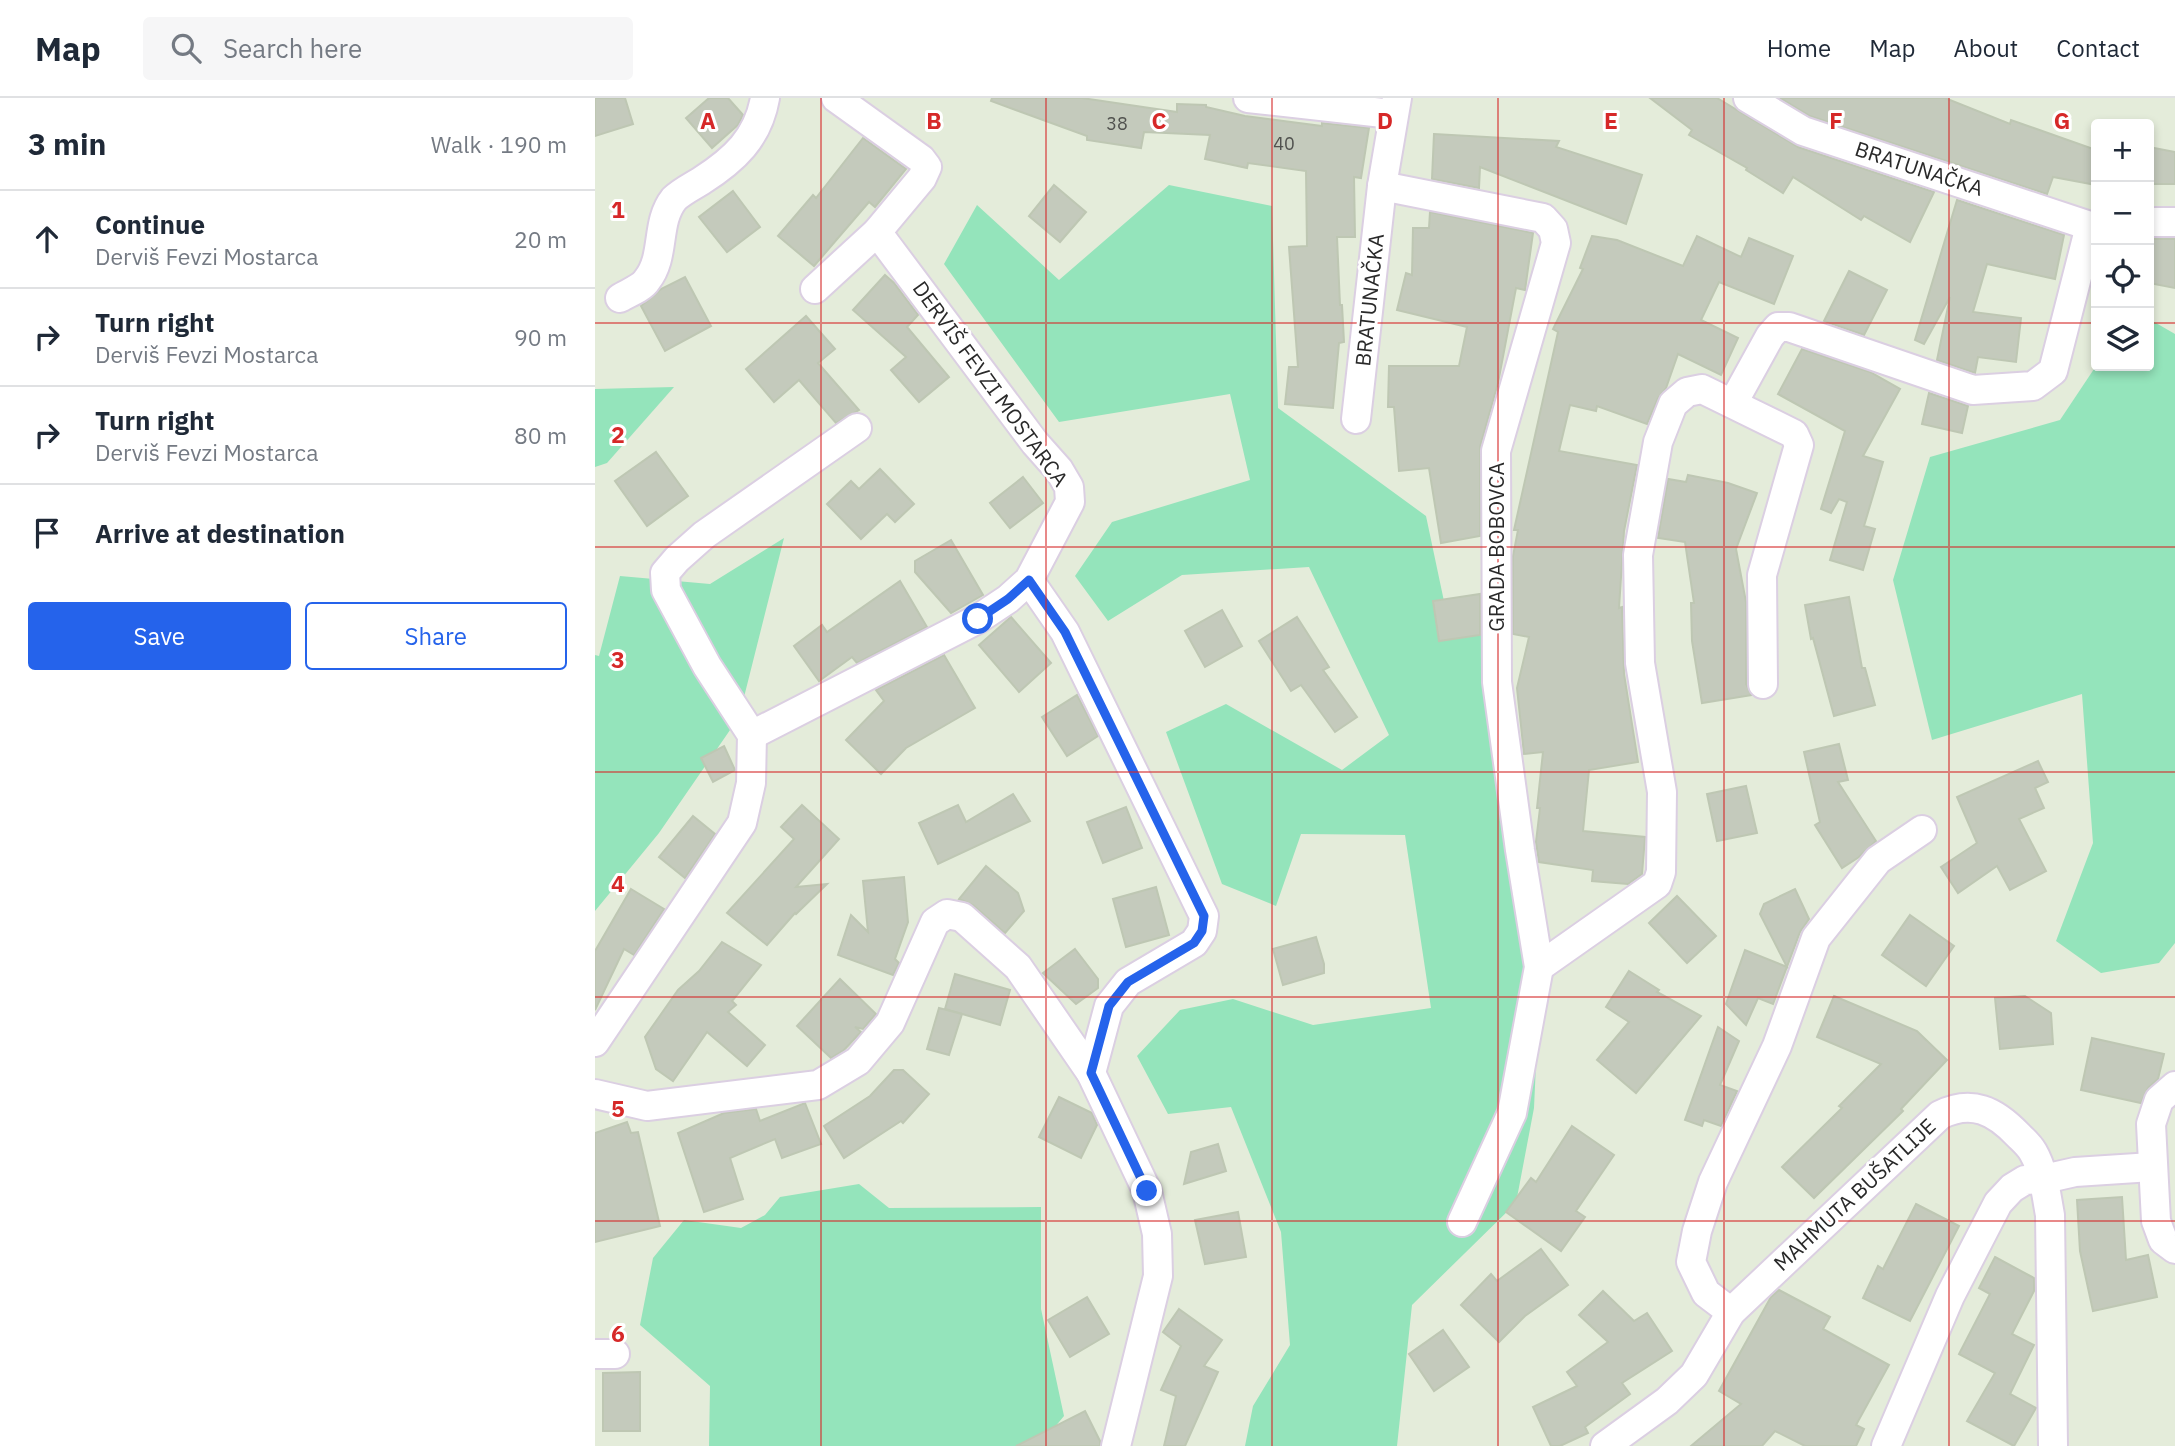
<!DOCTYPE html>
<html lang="en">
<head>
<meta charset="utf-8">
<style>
	:root { --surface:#fff; --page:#f6f6f7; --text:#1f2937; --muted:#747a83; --line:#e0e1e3; --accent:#2563eb }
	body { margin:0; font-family:"IBM Plex Sans",sans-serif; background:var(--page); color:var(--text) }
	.controls { position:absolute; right:21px; top:21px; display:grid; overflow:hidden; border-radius:7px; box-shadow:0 4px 10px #0003 }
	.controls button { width:63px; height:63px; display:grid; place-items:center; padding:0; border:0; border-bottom:2px solid var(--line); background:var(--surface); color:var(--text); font:35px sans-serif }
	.stop { position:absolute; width:21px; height:21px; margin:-16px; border:5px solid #2563eb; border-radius:50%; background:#fff }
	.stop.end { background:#2563eb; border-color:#fff; box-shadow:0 2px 7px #0008 }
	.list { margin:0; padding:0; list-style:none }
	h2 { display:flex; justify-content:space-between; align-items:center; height:91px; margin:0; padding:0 28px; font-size:30px }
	h2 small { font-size:23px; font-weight:400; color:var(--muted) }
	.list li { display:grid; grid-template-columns:46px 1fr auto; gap:21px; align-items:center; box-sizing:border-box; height:98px; padding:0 28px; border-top:2px solid var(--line) }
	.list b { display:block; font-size:26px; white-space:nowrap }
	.list p { margin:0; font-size:23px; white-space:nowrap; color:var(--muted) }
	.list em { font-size:23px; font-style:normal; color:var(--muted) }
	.actions { display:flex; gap:14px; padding:21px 28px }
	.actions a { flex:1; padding:16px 0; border:2px solid var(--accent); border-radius:7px; text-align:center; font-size:24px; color:var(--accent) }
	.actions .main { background:var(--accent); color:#fff }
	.icon { flex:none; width:38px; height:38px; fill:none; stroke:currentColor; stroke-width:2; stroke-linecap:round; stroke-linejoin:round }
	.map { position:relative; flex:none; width:1580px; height:1348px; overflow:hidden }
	header { display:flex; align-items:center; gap:42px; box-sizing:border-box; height:98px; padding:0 35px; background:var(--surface); border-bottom:2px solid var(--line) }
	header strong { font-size:33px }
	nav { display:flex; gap:38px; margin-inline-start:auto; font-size:24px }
	.search { width:490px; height:63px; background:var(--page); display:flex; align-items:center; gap:18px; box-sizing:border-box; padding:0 24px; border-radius:7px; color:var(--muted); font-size:26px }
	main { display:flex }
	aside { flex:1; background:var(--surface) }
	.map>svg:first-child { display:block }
</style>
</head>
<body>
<header>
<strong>Map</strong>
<div class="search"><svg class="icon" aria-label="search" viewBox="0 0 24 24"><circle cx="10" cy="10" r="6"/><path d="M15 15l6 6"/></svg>Search here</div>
<nav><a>Home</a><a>Map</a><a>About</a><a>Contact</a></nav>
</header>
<main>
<aside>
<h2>3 min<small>Walk · 190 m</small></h2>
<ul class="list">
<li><svg class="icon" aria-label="ahead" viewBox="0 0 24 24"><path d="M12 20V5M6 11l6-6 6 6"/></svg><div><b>Continue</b><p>Derviš Fevzi Mostarca</p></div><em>20 m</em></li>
<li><svg class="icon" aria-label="right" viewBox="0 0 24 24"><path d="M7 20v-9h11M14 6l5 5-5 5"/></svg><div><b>Turn right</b><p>Derviš Fevzi Mostarca</p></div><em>90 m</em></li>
<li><svg class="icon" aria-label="right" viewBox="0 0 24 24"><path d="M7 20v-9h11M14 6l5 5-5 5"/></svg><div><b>Turn right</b><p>Derviš Fevzi Mostarca</p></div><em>80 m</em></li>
<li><svg class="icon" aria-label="arrive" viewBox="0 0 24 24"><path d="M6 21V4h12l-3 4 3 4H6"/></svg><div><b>Arrive at destination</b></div></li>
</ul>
<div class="actions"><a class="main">Save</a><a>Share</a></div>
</aside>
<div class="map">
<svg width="1580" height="1348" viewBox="0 0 1580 1348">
	<rect width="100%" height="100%" fill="#e4ecda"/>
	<!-- green -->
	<g fill="#94e4bb">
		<polygon points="574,87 677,108 683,310 831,418 850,508 912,551 946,857 939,1010 921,1105 817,1207 802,1348 650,1348 658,1308 695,1247 686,1134 636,1009 573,1016 542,958 585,912 638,901 718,927 836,910 810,737 706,736 681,808 627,786 571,634 631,606 747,672 794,637 714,469 587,477 513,523 480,478 517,424 655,382 635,296 464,324 349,166 382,107 464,182"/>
		<polygon points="1554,221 1580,236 1580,845 1564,865 1506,875 1461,843 1498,745 1487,596 1337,642 1298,482 1335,359 1465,322 1501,268 1554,268"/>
		<polygon points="79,289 12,365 0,369 0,291"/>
		<polygon points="189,440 144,619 64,735 0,813 0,557 4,558 25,478 115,486"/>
		<polygon points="264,1086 294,1110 446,1109 446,1211 469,1318 444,1348 114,1348 115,1288 45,1227 58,1160 89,1122 146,1130 170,1117 185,1099"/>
	</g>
	<!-- building -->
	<g fill="#c4cabc" stroke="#bec7b3" stroke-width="2">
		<polygon points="0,0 30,0 38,26 0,38"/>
		<polygon points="114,0 133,0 148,17 143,27 117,50 91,20"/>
		<polygon points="397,0 487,0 582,14 582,6 611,7 611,9 650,18 727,28 727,25 774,30 766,80 759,79 760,139 742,139 745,207 747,207 749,244 744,245 738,310 690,306 694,269 703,269 694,149 712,148 711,73 653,65 652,70 610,61 615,37 549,34 546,50 492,42 492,38 396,3"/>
		<polygon points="1055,0 1122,0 1203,49 1339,94 1315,144 1269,118 1266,122 1198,79 1188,95 1151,72 1152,70 1094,37 1097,32"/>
		<polygon points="1185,0 1350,0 1415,26 1416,22 1501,52 1501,87 1458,79 1452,96 1215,18"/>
		<polygon points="839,36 964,43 961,49 1047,77 1031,126 885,69 884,90 837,81"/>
		<polygon points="268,40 311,71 280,109 274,104 219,168 183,138 218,97 221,100"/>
		<polygon points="1554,49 1580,54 1580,86 1554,86"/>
		<polygon points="459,87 491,114 465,144 434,118"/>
		<polygon points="138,93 165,129 132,154 104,119"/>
		<polygon points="1362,102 1469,137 1460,181 1392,166 1378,214 1426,220 1421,264 1383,259 1380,275 1342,262 1355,199 1329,246 1320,242"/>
		<polygon points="835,114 938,135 930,192 921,190 903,285 885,349 885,438 846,445 834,370 804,373 799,309 793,309 794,268 864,268 872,229 802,212 811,175 817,177 818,130 834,130"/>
		<polygon points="997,138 1022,142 1088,168 1102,138 1146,159 1154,140 1198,158 1179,206 1124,184 1106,222 1143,240 1126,277 1083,256 1071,290 1063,300 1052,326 1002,308 1001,313 975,307 964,353 1042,367 1029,433 1024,510 1027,509 1029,576 1043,664 994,672 988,733 1050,739 1047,776 1033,786 997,783 998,772 944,764 941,744 945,710 942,710 948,654 929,656 922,590 934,539 918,536 918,458 923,432 919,432 963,234 958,231 988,171 985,170"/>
		<polygon points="1554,141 1580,141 1580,190 1554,185"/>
		<polygon points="1254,173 1292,192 1269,237 1229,223"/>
		<polygon points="290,177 299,185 323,217 312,229 354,279 324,304 296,272 311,259 258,212"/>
		<polygon points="90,179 116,228 70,253 46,208 66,191"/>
		<polygon points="211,218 240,251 223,265 264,312 241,325 204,282 179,304 151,271"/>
		<polygon points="1207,251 1275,274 1305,291 1268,358 1288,364 1269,428 1280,431 1268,472 1235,462 1252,404 1244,401 1236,415 1226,411 1250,333 1183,296"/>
		<polygon points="1334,295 1373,308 1367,335 1327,326"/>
		<polygon points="61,354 93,398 52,428 20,383"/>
		<polygon points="285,371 319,406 300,424 292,416 266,441 232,406 256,383 264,391"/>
		<polygon points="1093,377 1133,385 1162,395 1141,451 1151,504 1151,586 1157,597 1107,605 1097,543 1096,505 1099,505 1090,444 1063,440 1073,381 1091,384"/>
		<polygon points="428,379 448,405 415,430 395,405"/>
		<polygon points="356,442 388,497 356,515 320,474 320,463"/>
		<polygon points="305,483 332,529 262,565 257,559 224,583 199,548 227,527 232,534"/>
		<polygon points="885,496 885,537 844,543 838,503"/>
		<polygon points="1254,499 1267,570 1270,570 1280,607 1239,618 1218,540 1216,541 1210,507"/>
		<polygon points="627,512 647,548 610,569 590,533"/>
		<polygon points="416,519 456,565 424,594 384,547"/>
		<polygon points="702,519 734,569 728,572 762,619 740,634 706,587 696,593 664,543"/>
		<polygon points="349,557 380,610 311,650 286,676 251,642 289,603 281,592"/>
		<polygon points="482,597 503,638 472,658 447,619"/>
		<polygon points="1244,646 1253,682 1243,684 1281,743 1264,759 1247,770 1220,727 1225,724 1209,654"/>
		<polygon points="129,648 140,672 118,684 106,660"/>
		<polygon points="1443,663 1453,684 1440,690 1449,710 1424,721 1451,773 1415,792 1402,768 1363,795 1346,769 1382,745 1362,699"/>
		<polygon points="1151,688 1162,735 1122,743 1112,696"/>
		<polygon points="418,696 435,723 343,766 324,725 363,707 371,724"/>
		<polygon points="207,707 244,741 201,789 232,786 201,816 200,815 172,847 132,815 199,741 186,729"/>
		<polygon points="531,709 547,750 508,765 492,724"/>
		<polygon points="98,718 120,736 90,780 64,759"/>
		<polygon points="391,768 423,795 429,813 410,835 378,807 364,801"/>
		<polygon points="309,779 313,824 300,861 304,865 298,877 243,857 256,817 273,834 268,783"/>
		<polygon points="561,789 574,837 531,849 518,801"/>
		<polygon points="36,791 69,811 39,857 29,851 0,912 0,853"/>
		<polygon points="1200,791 1214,821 1205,834 1178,906 1163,900 1151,927 1131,906 1150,852 1192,869 1165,816 1169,806"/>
		<polygon points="1082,798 1121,838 1092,865 1054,825"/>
		<polygon points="1315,817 1359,848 1331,888 1287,857"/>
		<polygon points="721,839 729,866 729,875 688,887 678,851"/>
		<polygon points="127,844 166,867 137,903 141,907 133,914 170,947 152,968 112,934 78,983 61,971 50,939 83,892 104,873"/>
		<polygon points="480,851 503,881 503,890 481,906 448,875"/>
		<polygon points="1034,873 1064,892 1062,894 1106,918 1041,995 1002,962 1034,924 1011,909"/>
		<polygon points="360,876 415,892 405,927 350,911"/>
		<polygon points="245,881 281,916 268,931 260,929 266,934 249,952 236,960 202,928"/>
		<polygon points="1239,898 1322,933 1352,962 1306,1011 1308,1013 1219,1100 1187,1069 1247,1010 1244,1008 1286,966 1222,939"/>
		<polygon points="1430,898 1456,915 1458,946 1405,951 1400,900"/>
		<polygon points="344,910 367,916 354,957 332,951"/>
		<polygon points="1123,929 1144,943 1125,987 1142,993 1126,1028 1109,1022 1107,1028 1090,1022"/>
		<polygon points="1497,940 1569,956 1563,981 1553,990 1546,1005 1486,992"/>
		<polygon points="299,972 308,972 334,996 308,1025 306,1023 249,1060 229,1028 275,998"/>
		<polygon points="464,999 497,1015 502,1027 486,1060 444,1039"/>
		<polygon points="210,1005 226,1046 187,1060 180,1041 135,1060 148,1101 109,1114 83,1035 129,1015 161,1011 165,1023"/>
		<polygon points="32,1024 36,1035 43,1034 65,1128 0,1144 0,1035"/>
		<polygon points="977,1028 1019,1057 981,1113 990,1119 966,1153 911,1114 936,1080 941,1084"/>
		<polygon points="623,1046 631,1073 589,1086 596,1054"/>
		<polygon points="1527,1099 1531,1162 1553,1157 1562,1199 1498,1213 1485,1153 1482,1102"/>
		<polygon points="1321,1106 1364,1128 1315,1223 1268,1200 1283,1168 1288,1171"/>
		<polygon points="643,1114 651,1159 610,1166 600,1122"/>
		<polygon points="946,1151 973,1187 930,1218 904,1244 866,1207 896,1176 902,1183"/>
		<polygon points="1400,1159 1439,1180 1439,1193 1417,1236 1439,1247 1415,1296 1441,1310 1419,1348 1372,1323 1400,1275 1364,1256 1395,1196 1384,1190"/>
		<polygon points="1184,1192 1235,1219 1228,1231 1294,1267 1261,1327 1269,1331 1261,1348 1210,1348 1180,1333 1167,1348 1096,1348 1146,1306 1124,1293 1176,1199"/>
		<polygon points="1008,1193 1039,1223 1052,1215 1077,1253 1027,1285 1035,1296 990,1329 993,1335 965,1348 956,1348 938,1309 982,1288 972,1274 1013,1244 984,1217"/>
		<polygon points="492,1199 514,1236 475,1259 453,1222"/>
		<polygon points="584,1211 627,1242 609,1268 623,1274 590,1348 569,1348 581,1298 566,1292 586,1248 568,1234"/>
		<polygon points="848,1232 874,1269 839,1293 814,1256"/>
		<polygon points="45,1274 45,1333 8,1333 8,1275"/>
		<polygon points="490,1313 505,1343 505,1348 421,1348"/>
	</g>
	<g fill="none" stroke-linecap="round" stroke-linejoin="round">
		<!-- street casing -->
		<g stroke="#dbcfe2" stroke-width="32">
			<g id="street">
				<polyline points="653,0 797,16"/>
				<polyline points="1153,0 1208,33 1495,128 1501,127"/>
				<polyline points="787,88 948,120 958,131 961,145 901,353 902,584 925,752 944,869 917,1015 867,1124"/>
				<polyline points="1554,124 1580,124"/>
				<polyline points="220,191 282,134 327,80 332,69 326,61 241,0"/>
				<path d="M 25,200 C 33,195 47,190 52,182 C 71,158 60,125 79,101 C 86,94 98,88 106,83 C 139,62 163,40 170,0"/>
				<polyline points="1138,305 1175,238 1183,229 1194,229 1378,292 1438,288 1458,273 1495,128"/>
				<polyline points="761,321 787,88 802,0"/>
				<polyline points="434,482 470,534 609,818 607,833 599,845 533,884 514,908 496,975"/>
				<polyline points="157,637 383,521 413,501 434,482 475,404 474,389 464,372 440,345 282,134"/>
				<polyline points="944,869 1062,786 1066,774 1067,694 1045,565 1043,457 1063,344 1078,306 1092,294 1107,291 1199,336 1204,347 1167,477 1168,586"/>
				<polyline points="0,944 147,725 156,685 157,637 112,568 71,492 70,475 82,461 109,437 262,330"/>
				<polyline points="1580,988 1564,1002 1556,1026 1561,1123 1568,1142 1580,1151"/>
				<polyline points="0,996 52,1008 223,987 263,963 295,925 340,824 352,816 367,819 423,869 496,975 552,1093 562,1136 563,1178 521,1348"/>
				<polyline points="1136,1214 1111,1195 1096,1164 1102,1133 1118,1084 1182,948 1221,840 1283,762 1327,732"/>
				<polyline points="0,1256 20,1256"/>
				<path d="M 1010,1348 L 1072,1303 L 1099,1277 L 1136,1214 L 1345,1017 C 1377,1001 1400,1013 1423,1037 C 1428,1042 1434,1047 1438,1054 C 1449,1073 1451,1096 1455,1117 L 1458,1348"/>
				<polyline points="1291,1348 1355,1198 1403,1105 1417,1090 1430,1082 1449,1081 1480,1074 1557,1069"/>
			</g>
		</g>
		<!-- street -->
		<use href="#street" stroke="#fff" stroke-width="28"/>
	</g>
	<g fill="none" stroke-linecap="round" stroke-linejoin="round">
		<!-- route -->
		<polyline stroke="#2563eb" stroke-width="9" points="383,521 413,501 434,482 470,534 609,818 607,833 599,845 533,884 514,908 496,975 552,1093"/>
	</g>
	<!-- grid -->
	<path fill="none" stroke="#d62828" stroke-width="2" stroke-opacity="0.55" d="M 226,0 L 226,1348M 451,0 L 451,1348M 677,0 L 677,1348M 903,0 L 903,1348M 1129,0 L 1129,1348M 1354,0 L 1354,1348M 0,225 L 1501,225M 1554,225 L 1580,225M 0,449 L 1580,449M 0,674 L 1580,674M 0,899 L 1580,899M 0,1123 L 1580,1123"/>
	<g text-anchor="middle" stroke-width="6" stroke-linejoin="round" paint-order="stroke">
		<!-- number labels -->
		<g font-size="18" fill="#50514e">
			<text x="522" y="32">38</text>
			<text x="689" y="52">40</text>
		</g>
		<!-- street labels -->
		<g font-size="21" fill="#292929" stroke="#fff">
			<text transform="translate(1324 71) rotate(18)" y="7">BRATUNAČKA</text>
			<text transform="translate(775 202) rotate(-84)" y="7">BRATUNAČKA</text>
			<text transform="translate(395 286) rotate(54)" y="7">DERVIŠ FEVZI MOSTARCA</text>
			<text transform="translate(902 449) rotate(-90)" y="7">GRADA BOBOVCA</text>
			<text transform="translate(1260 1097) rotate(-43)" y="7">MAHMUTA BUŠATLIJE</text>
		</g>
	</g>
	<g font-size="23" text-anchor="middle" font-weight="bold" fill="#d62828" stroke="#fff" stroke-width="6" stroke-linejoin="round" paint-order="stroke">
		<text x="113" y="31">A</text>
		<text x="339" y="31">B</text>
		<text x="564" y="31">C</text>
		<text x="790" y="31">D</text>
		<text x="1016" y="31">E</text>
		<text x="1241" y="31">F</text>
		<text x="1467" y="31">G</text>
		<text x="23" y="120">1</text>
		<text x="23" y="345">2</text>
		<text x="23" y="570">3</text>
		<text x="23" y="794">4</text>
		<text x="23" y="1019">5</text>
		<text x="23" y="1244">6</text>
	</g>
</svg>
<div class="controls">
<button>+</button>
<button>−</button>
<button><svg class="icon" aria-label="locate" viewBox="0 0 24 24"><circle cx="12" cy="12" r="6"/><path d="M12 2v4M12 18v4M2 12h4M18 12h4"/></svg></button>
<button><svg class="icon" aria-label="layers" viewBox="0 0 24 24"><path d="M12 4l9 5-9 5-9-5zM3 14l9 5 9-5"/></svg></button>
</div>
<div class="stop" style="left:383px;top:521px"></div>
<div class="stop end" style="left:552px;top:1093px"></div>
</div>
</main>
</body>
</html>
